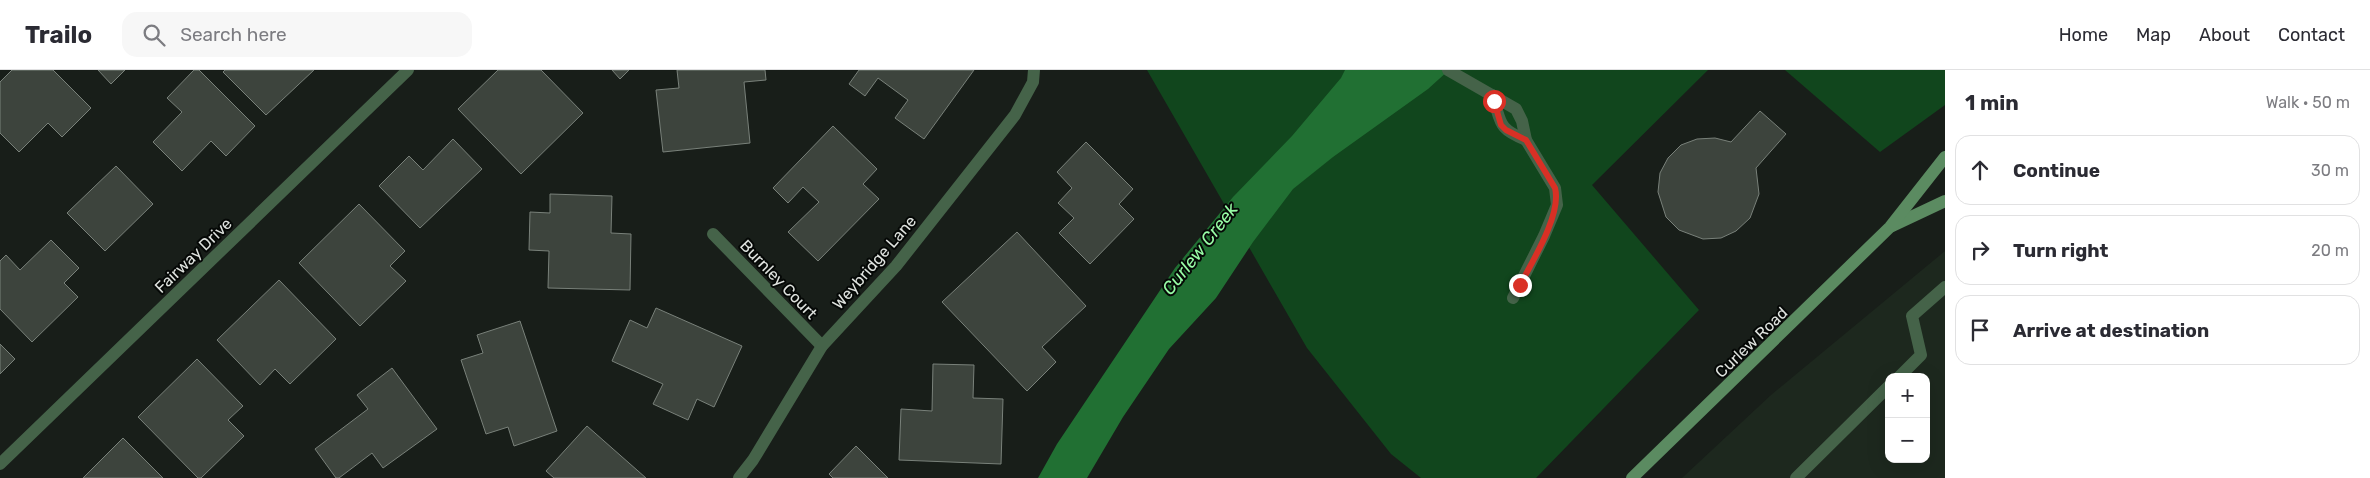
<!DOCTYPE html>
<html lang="en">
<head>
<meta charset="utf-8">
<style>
	:root { --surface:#fff; --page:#f7f7f7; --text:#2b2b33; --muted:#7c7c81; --line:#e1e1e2 }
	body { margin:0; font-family:Rubik,sans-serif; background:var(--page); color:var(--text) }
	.controls { position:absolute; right:15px; bottom:15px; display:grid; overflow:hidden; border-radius:10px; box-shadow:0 5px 20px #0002 }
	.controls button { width:45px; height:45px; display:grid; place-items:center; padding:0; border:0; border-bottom:1px solid var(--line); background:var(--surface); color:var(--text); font:25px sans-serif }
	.stop { position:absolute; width:15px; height:15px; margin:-11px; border:4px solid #d93025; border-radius:50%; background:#fff }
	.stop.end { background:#d93025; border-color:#fff; box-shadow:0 1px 5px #0008 }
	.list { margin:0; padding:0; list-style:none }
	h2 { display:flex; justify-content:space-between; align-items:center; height:65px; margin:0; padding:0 20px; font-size:21px }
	h2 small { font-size:16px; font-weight:400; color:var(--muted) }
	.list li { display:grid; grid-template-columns:32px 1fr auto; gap:15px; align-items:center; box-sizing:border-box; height:70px; margin:0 10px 10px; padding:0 10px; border:1px solid var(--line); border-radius:15px }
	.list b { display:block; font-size:19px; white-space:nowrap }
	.list em { font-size:16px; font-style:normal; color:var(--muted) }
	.icon { flex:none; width:28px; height:28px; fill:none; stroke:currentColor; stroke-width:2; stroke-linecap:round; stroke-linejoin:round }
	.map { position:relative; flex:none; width:1945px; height:408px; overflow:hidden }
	header { display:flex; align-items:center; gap:30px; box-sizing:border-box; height:70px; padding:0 25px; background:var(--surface); border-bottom:1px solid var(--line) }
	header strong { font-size:24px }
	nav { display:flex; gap:28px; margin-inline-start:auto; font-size:18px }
	.search { width:350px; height:45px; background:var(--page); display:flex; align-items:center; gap:12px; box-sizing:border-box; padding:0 18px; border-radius:15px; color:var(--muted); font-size:19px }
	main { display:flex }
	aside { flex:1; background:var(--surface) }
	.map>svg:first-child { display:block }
</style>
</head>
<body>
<header>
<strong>Trailo</strong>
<div class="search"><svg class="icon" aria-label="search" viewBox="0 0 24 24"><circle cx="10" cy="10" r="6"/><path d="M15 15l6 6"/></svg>Search here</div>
<nav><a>Home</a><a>Map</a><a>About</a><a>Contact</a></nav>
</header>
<main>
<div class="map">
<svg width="1945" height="408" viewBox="0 0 1945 408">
	<rect width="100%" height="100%" fill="#181e19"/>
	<!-- built -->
	<path fill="#1d281e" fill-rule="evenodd" d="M 1945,181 L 1945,408 L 1682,408 L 1771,325 ZM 1889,307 L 1926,307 L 1926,389 L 1889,389 Z"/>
	<!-- green -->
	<g fill="#11461d">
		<polygon points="1147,0 1708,0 1592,115 1699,240 1536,408 1421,408 1391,384 1307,278"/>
		<polygon points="1785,0 1945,0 1945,35 1880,82"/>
	</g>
	<!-- water -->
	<polygon fill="#217033" points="1345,0 1449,0 1428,19 1333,87 1293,119 1253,172 1216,228 1169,279 1123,347 1087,408 1038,408 1057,374 1175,198 1233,127 1292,66 1341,8"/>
	<!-- building -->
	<g fill="#3d443d" stroke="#79817a">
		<polygon points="12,0 53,0 91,38 62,67 48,53 19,82 0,63 0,12"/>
		<polygon points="98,0 125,0 111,14"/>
		<polygon points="194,0 199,0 255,56 226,86 211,71 182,101 153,72 182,42 167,28"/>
		<polygon points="225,0 314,0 266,45 223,2"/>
		<polygon points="498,0 541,0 583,43 521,104 458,39"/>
		<polygon points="612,0 629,0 620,9"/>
		<polygon points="677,0 765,0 766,10 744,12 750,73 663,82 656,20 679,18"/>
		<polygon points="859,0 974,0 924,69 895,48 908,30 878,8 865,26 849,14"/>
		<polygon points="1760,41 1786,64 1756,98 1759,124 1750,148 1736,161 1721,168 1703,169 1679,160 1666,147 1658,122 1660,103 1668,88 1681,75 1697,69 1715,68 1731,72"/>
		<polygon points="833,56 877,99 863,114 879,129 818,191 788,162 819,132 803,117 788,133 773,118"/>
		<polygon points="453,69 482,99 420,158 379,116 409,86 423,100"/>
		<polygon points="1086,72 1133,119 1119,134 1134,149 1090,194 1059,163 1074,148 1058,133 1072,118 1057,102"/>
		<polygon points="116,96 153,134 105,181 67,143"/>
		<polygon points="550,124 612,126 611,163 631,164 630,220 548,218 549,181 529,180 530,142 550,143"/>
		<polygon points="359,134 405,181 390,196 406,211 360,256 299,193"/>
		<polygon points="1017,162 1086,236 1042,277 1056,292 1027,321 942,232"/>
		<polygon points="51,170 79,198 64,213 78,227 32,272 0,239 0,191 6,185 20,200"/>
		<polygon points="279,210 336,269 290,314 275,299 260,315 217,270"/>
		<polygon points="656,238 742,276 714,337 697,329 688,350 653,334 663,314 612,291 630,250 647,258"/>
		<polygon points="520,251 557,361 514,376 508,357 486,364 461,290 483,283 477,265"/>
		<polygon points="0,274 15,289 0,304"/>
		<polygon points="197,289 243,336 228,350 244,366 201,408 198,408 138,347"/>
		<polygon points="933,294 974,295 973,328 1003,329 1001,394 899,390 901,339 932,341"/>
		<polygon points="392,298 437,359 383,398 372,383 339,408 336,408 315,379 368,339 357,325"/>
		<polygon points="587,356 646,408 554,408 546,401"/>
		<polygon points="123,368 163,408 83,408"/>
		<polygon points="856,376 888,408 833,408 829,404"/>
	</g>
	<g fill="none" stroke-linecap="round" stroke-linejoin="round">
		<!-- lane -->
		<g stroke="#456349" stroke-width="12">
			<polyline points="1448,0 1516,39 1522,51 1526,70 1555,118 1557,135 1544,166 1513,228"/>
			<path d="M 1492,25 C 1502,52 1496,58 1526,70"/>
			<polyline points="1899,307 1921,285 1912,246 1945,217"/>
			<polyline points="1796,408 1889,316"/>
		</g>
		<!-- street -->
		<g stroke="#456349" stroke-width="12">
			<polyline points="713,164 822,276"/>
			<polyline points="0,394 408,0"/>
			<polyline points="739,408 753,390 822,276 896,196 1015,45 1033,12 1034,0"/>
		</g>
		<!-- secondary -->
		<g stroke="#5b8b61" stroke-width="12">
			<polyline points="1892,156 1945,131"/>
			<polyline points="1632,408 1890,157 1945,87"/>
		</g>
	</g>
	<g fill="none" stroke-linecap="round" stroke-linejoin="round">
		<!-- route -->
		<path stroke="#d93025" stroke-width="6" d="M 1494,31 L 1501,55 L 1506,60 L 1526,70 L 1555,118 C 1562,144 1532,192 1520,215"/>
	</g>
	<g text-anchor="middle" stroke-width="4" stroke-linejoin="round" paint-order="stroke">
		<!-- street labels -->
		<g font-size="16" fill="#dfe3df" stroke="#050806">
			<text transform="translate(193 185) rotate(-44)" y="6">Fairway Drive</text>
			<text transform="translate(874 192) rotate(-49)" y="6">Weybridge Lane</text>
			<text transform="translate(779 209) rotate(46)" y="6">Burnley Court</text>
			<text transform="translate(1751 272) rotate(-44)" y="6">Curlew Road</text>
		</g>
		<!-- water labels -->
		<g font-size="18" font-style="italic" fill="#98fda6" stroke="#050806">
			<text transform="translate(1200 179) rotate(-52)" y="6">Curlew Creek</text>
		</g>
	</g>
</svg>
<div class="controls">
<button>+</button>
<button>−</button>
</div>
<div class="stop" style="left:1494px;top:31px"></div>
<div class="stop end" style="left:1520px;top:215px"></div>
</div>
<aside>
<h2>1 min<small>Walk · 50 m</small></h2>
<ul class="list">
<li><svg class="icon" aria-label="ahead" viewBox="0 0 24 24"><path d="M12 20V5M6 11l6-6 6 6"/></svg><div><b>Continue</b></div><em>30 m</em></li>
<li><svg class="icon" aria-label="right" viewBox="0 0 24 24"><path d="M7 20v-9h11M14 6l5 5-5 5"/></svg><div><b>Turn right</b></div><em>20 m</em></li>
<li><svg class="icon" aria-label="arrive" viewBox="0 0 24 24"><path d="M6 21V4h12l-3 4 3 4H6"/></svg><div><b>Arrive at destination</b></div></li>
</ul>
</aside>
</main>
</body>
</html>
